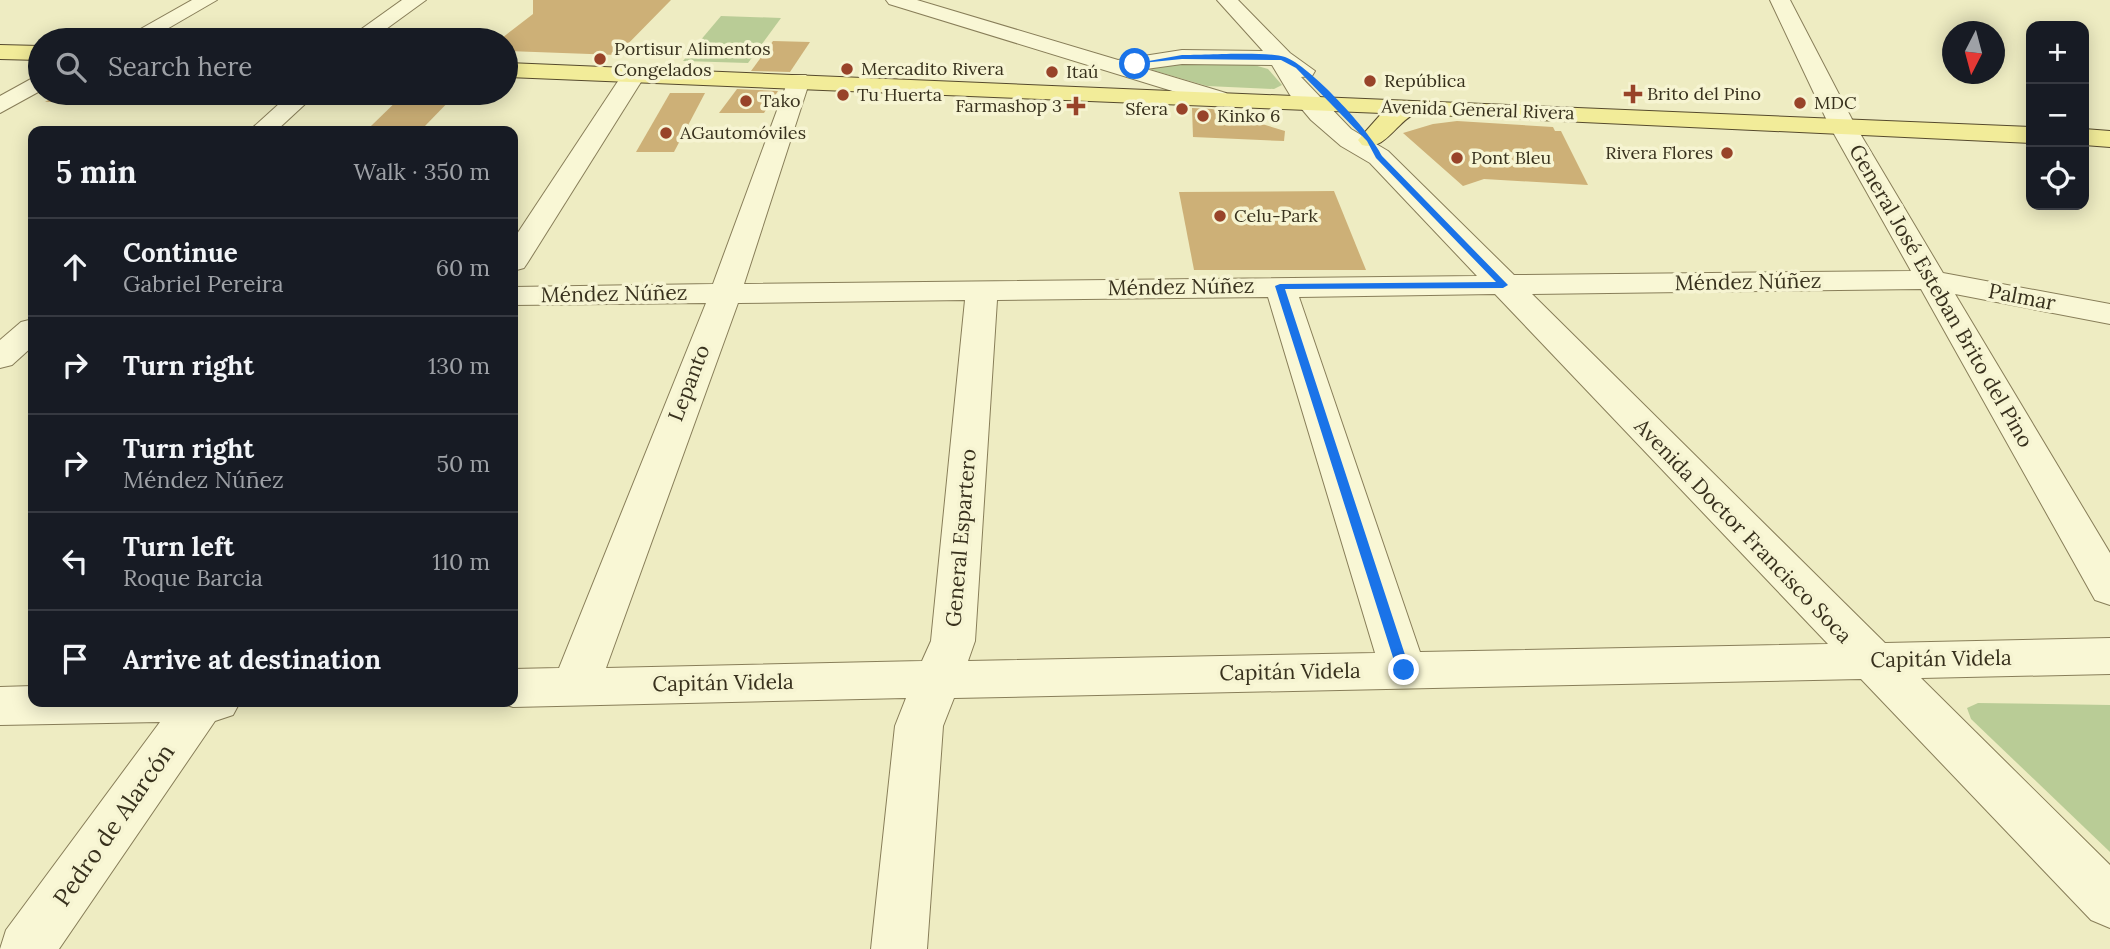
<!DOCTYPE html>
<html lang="en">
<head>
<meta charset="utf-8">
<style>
	:root { --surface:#171b24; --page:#20242c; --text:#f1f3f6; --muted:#9ea1a6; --line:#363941 }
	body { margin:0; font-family:Lora,serif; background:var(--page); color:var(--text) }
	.controls { position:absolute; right:21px; top:21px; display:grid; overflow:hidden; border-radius:14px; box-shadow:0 4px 18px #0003 }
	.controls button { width:63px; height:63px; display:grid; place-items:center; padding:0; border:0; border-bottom:2px solid var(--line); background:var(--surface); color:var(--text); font:35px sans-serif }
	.compass { position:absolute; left:1942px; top:21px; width:63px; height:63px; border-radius:50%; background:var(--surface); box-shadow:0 4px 18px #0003; rotate:186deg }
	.stop { position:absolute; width:21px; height:21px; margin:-16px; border:5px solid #1a73e8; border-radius:50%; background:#fff }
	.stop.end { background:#1a73e8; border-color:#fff; box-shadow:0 2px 7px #0008 }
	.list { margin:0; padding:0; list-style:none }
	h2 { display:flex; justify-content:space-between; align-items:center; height:91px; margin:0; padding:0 28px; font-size:30px }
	h2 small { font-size:23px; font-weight:400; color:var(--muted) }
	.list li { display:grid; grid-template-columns:46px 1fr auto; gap:21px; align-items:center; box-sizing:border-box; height:98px; padding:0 28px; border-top:2px solid var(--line) }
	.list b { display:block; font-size:26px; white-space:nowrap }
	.list p { margin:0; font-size:23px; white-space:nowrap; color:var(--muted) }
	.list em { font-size:23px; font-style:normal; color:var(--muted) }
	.icon { flex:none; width:38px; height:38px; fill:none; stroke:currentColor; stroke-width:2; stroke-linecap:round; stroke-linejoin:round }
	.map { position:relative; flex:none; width:2110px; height:949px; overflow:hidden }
	.search { position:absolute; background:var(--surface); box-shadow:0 4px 18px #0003; left:28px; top:28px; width:490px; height:77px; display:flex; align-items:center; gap:18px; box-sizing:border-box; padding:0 24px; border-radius:38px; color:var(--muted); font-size:26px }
	.panel { position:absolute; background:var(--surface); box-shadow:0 4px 18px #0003; left:28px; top:126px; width:490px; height:581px; border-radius:14px }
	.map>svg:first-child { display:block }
</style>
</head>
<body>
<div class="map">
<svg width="2110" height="949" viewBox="0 0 2110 949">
	<rect width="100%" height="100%" fill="#eeecc2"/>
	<!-- green -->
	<g fill="#b9cc96">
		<polygon points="721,16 781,18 748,63 683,61"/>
		<polygon points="1177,62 1254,65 1268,69 1282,85 1274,89 1207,86 1149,69"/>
		<polygon points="1978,703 2110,705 2110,852 1971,719 1967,708"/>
	</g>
	<!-- building -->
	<g fill="#cdb077">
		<polygon points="533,0 671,0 617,55 506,51 506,40 461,40 464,37 502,38 533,14"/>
		<polygon points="167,32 219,34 209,40 153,40"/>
		<polygon points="773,41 810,42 790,72 751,71"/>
		<polygon points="737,89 778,91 764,113 719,113"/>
		<polygon points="60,93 127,93 113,102 45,102"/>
		<polygon points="405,93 457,93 424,127 370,127"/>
		<polygon points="670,93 705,93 674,152 636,152"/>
		<polygon points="1192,108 1212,109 1285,131 1284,141 1193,137"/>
		<polygon points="1457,121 1553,127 1555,131 1561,131 1588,185 1484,179 1463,186 1403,133 1433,124"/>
		<polygon points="1334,191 1366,270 1194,270 1179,192"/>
	</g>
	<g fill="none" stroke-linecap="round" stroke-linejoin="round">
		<!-- minor casing -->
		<g stroke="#887e59" stroke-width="2">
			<g id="minor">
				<polygon points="192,0 217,0 148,40 121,40"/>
				<polygon points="402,0 426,0 371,40 346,40"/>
				<path d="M 886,0 L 917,0 L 1118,60 L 1182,50 L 1263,51 L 1217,0 L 1238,0 L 1290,53 L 1315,71 L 1312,76 L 1301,77 L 1351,129 L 1388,151 L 1514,275 L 1911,271 L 1829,125 L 1770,0 L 1790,0 L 1855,125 L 1943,273 L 2110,304 L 2110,324 L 1955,294 L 2110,553 L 2110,605 L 2095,600 L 1921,289 L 1532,294 L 1885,643 L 2110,638 L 2110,674 L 1921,678 L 2110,865 L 2110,928 L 2091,920 L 1861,679 L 954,698 L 943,726 L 927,949 L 871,949 L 895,726 L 906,698 L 513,707 L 498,702 L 513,702 L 513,669 L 559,668 L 706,303 L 513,305 L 513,287 L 713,284 L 790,75 L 806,75 L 810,80 L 744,284 L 1477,276 L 1370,163 L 1341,146 L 1311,120 L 1290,95 L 1272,65 L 1182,64 L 1146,69 L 1226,93 L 1230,98 L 1226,103 L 1218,105 L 889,4 ZM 1495,294 L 1828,644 L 1420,652 L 1299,297 ZM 1268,297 L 1375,653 L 968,661 L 975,641 L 997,300 ZM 965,300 L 931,641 L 922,661 L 606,668 L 738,303 Z"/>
				<polygon points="634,67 642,69 646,74 528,262 524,268 513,271 513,240 626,69"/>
				<polygon points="40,74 40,91 0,113 0,96"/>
				<polygon points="291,93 317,93 276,131 249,131"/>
				<polygon points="33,319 33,346 12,365 0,368 0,340 21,322"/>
				<polygon points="33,686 33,702 240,702 233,715 215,721 59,949 0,949 6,930 160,722 0,725 0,687"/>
			</g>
		</g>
		<!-- major casing -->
		<g stroke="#564a2d" stroke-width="2">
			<g id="major">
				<polygon points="0,45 40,46 40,60 0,59"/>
				<path d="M 506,63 L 2031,127 L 2031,143 L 1414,114 C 1395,124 1385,151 1362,145 L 1358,140 L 1382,113 L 506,77 Z"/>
				<polygon points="2084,129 2110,131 2110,147 2084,145"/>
			</g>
		</g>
		<!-- minor -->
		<use href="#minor" fill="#f9f7d5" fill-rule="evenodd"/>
		<!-- major -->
		<use href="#major" fill="#f2ec99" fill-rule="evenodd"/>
	</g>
	<!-- route -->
	<path fill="#1a73e8" d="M 1182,55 C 1204,55 1268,51 1285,57 C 1309,65 1371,132 1382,156 L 1508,285 L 1503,288 L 1285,289 L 1410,670 L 1408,673 L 1399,673 L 1397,670 L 1275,286 L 1280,284 L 1496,282 L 1376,158 L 1367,141 L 1296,68 L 1281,60 L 1182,59 L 1132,64 Z"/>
	<!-- markers -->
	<g fill="#984329" stroke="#f6f4d2" stroke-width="2.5">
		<circle cx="600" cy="59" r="7"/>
		<circle cx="847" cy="69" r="7"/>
		<circle cx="1052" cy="72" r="7"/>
		<circle cx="1370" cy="81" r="7"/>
		<path d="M1629.5 83.5h7v7h7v7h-7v7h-7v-7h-7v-7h7z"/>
		<circle cx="843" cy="95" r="7"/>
		<circle cx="746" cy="101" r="7"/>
		<circle cx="1800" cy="103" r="7"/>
		<path d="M1072.5 95.5h7v7h7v7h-7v7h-7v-7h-7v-7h7z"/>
		<circle cx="1182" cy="109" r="7"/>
		<circle cx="1203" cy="116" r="7"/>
		<circle cx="666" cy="133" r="7"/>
		<circle cx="1727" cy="153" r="7"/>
		<circle cx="1457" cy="158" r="7"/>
		<circle cx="1220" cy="216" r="7"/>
	</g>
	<g text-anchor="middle" stroke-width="7" stroke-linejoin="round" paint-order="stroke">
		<!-- far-poi labels -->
		<g font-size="18" fill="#38311d" stroke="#f6f4d2" text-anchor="start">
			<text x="614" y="55">Portisur Alimentos<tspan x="614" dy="21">Congelados</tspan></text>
			<text x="861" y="75">Mercadito Rivera</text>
			<text x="1066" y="78">Itaú</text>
			<text x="1384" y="87">República</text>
			<text x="1647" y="100">Brito del Pino</text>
			<text x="857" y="101">Tu Huerta</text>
			<text x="760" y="107">Tako</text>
			<text x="1814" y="109">MDC</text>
			<text x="1062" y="112" text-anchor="end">Farmashop 3</text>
			<text x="1168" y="115" text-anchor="end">Sfera</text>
			<text x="1217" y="122">Kinko 6</text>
			<text x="680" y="139">AGautomóviles</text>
			<text x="1713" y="159" text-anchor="end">Rivera Flores</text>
			<text x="1471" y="164">Pont Bleu</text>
			<text x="1234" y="222">Celu-Park</text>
		</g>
		<!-- far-street labels -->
		<g font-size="18" fill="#38311d" stroke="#f6f4d2">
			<text transform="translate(1478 110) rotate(2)" y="6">Avenida General Rivera</text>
		</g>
		<!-- street labels -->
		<g font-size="21" fill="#38311d" stroke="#f6f4d2">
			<text transform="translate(1748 282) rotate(-1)" y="7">Méndez Núñez</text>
			<text transform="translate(1181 287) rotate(-1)" y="7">Méndez Núñez</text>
			<text transform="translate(614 294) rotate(-1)" y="7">Méndez Núñez</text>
			<text transform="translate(1941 296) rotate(60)" y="7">General José Esteban Brito del Pino</text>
			<text transform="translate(2022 297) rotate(11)" y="7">Palmar</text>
			<text transform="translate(689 383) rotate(-69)" y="7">Lepanto</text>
			<text transform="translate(1743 531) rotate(46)" y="7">Avenida Doctor Francisco Soca</text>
			<text transform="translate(961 538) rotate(-85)" y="7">General Espartero</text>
			<text transform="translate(1941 659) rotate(-1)" y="7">Capitán Videla</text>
			<text transform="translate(1290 672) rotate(-1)" y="7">Capitán Videla</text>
			<text transform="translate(723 683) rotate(-1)" y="7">Capitán Videla</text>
		</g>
		<!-- near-street labels -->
		<g font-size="24" fill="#38311d" stroke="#f6f4d2">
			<text transform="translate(114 825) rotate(-55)" y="8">Pedro de Alarcón</text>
		</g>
	</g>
</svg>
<div class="controls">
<button>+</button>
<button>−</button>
<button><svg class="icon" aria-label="locate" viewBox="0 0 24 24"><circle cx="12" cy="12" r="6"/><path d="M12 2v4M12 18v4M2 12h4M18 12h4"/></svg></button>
</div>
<svg class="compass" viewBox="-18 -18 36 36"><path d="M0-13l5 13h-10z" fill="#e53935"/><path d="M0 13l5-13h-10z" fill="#9ea1a6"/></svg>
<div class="stop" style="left:1135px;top:64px"></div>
<div class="stop end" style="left:1404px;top:670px"></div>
<div class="search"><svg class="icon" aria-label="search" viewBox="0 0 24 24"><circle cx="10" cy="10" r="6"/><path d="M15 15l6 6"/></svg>Search here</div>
<section class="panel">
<h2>5 min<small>Walk · 350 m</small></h2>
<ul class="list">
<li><svg class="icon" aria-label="ahead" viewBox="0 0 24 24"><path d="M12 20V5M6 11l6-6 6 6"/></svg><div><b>Continue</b><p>Gabriel Pereira</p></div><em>60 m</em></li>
<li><svg class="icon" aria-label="right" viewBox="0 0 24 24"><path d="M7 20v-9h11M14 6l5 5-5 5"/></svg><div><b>Turn right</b></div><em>130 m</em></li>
<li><svg class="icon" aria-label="right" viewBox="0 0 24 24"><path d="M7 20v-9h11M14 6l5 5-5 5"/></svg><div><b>Turn right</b><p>Méndez Núñez</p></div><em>50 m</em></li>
<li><svg class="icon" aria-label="left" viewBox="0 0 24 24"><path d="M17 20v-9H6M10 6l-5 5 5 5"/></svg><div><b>Turn left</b><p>Roque Barcia</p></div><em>110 m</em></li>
<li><svg class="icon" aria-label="arrive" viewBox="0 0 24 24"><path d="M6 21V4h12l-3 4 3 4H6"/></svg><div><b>Arrive at destination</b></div></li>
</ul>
</section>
</div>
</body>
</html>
